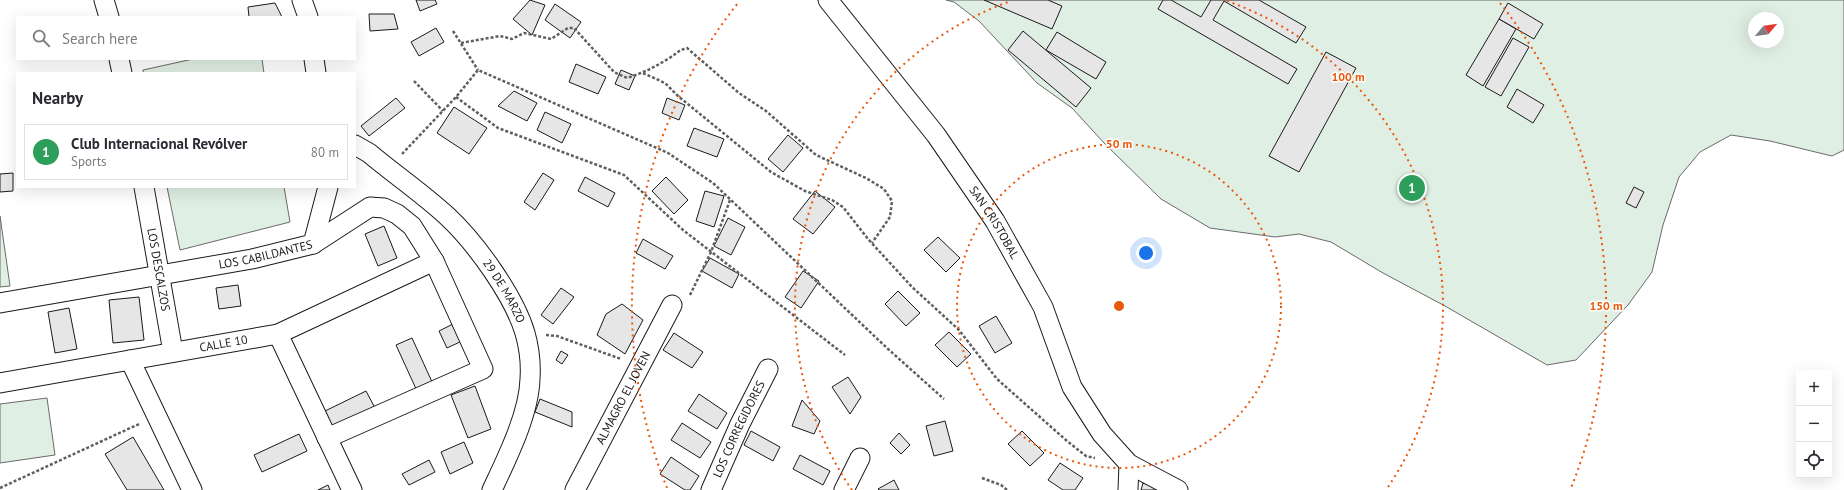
<!DOCTYPE html>
<html lang="en">
<head>
<meta charset="utf-8">
<style>
	:root { --surface:#fff; --page:#f2f2f3; --text:#2b2b33; --muted:#7c7c81; --line:#e1e1e2; --accent:#0b8043 }
	body { margin:0; font-family:"PT Sans",sans-serif; background:var(--page); color:var(--text) }
	.controls { position:absolute; right:12px; bottom:12px; display:grid; overflow:hidden; border-radius:0px; box-shadow:0 4px 16px #0002 }
	.controls button { width:36px; height:36px; display:grid; place-items:center; padding:0; border:0; border-bottom:1px solid var(--line); background:var(--surface); color:var(--text); font:20px sans-serif }
	.compass { position:absolute; left:1748px; top:12px; width:36px; height:36px; border-radius:50%; background:var(--surface); box-shadow:0 4px 16px #0002; rotate:61deg }
	.you { position:absolute; left:1146px; top:253px; width:14px; height:14px; margin:-10px; border:3px solid #fff; border-radius:50%; background:#1a73e8; box-shadow:0 0 0 6px #1a73e833 }
	.badge { display:grid; place-items:center; width:26px; height:26px; border-radius:50%; background:var(--accent); color:#fff; font-size:13px; font-weight:700 }
	.pin { position:absolute; translate:-50% -50%; border:2px solid #fff; box-shadow:0 1px 4px #0006 }
	.list { margin:0; padding:0; list-style:none }
	h2 { display:flex; justify-content:space-between; align-items:center; height:52px; margin:0; padding:0 16px; font-size:17px }
	h2 small { font-size:13px; font-weight:400; color:var(--muted) }
	.list li { display:grid; grid-template-columns:26px 1fr auto; gap:12px; align-items:center; box-sizing:border-box; height:56px; margin:0 8px 8px; padding:0 8px; border:1px solid var(--line); border-radius:0px }
	.list b { display:block; font-size:15px; white-space:nowrap }
	.list p { margin:0; font-size:13px; white-space:nowrap; color:var(--muted) }
	.list em { font-size:13px; font-style:normal; color:var(--muted) }
	.icon { flex:none; width:22px; height:22px; fill:none; stroke:currentColor; stroke-width:2; stroke-linecap:round; stroke-linejoin:round }
	.map { position:relative; flex:none; width:1844px; height:490px; overflow:hidden }
	.search { position:absolute; background:var(--surface); box-shadow:0 4px 16px #0002; left:16px; top:16px; width:340px; height:44px; display:flex; align-items:center; gap:10px; box-sizing:border-box; padding:0 14px; border-radius:0px; color:var(--muted); font-size:15px }
	.panel { position:absolute; background:var(--surface); box-shadow:0 4px 16px #0002; left:16px; top:72px; width:340px; height:116px; border-radius:0px }
	.map>svg:first-child { display:block }
</style>
</head>
<body>
<div class="map">
<svg width="1844" height="490" viewBox="0 0 1844 490">
	<rect width="100%" height="100%" fill="#fff"/>
	<!-- green -->
	<g fill="#e0efe3" stroke="#6a6a6a" fill-rule="evenodd">
		<path d="M 946,0 L 1844,0 L 1844,150 L 1832,156 L 1770,141 L 1731,135 L 1700,152 L 1679,177 L 1663,225 L 1652,272 L 1628,305 L 1576,360 L 1547,365 L 1445,306 L 1383,273 L 1331,242 L 1299,234 L 1275,237 L 1210,228 L 1161,199 L 1105,144 L 1072,108 L 1037,83 L 979,21 L 954,2 ZM 1754,18 L 1778,18 L 1778,42 L 1754,42 Z"/>
		<polygon points="193,59 262,59 264,73 143,73 143,70"/>
		<polygon points="167,187 284,187 290,222 180,250"/>
		<polygon points="0,216 10,286 0,287"/>
		<polygon points="47,398 55,455 0,463 0,404"/>
	</g>
	<!-- building -->
	<g fill="#e6e6e6" stroke="#1a1a1a">
		<polygon points="416,0 435,0 437,4 420,11"/>
		<polygon points="530,0 545,5 532,35 513,19"/>
		<polygon points="984,0 1048,0 1062,6 1052,29"/>
		<polygon points="1163,0 1171,0 1201,17 1211,0 1259,0 1306,27 1296,43 1224,1 1213,20 1297,69 1288,84 1158,9"/>
		<polygon points="275,3 282,17 249,17 248,7"/>
		<polygon points="1508,3 1543,24 1534,39 1499,19"/>
		<polygon points="555,4 581,22 570,38 545,20"/>
		<polygon points="369,14 394,14 398,29 370,31"/>
		<polygon points="1499,19 1516,29 1483,86 1466,75"/>
		<polygon points="436,28 444,42 419,56 411,42"/>
		<polygon points="1023,31 1091,88 1076,107 1008,50"/>
		<polygon points="1057,32 1106,62 1096,79 1046,50"/>
		<polygon points="1513,38 1529,47 1501,96 1485,87"/>
		<polygon points="1326,52 1356,68 1299,172 1269,156"/>
		<polygon points="576,64 606,77 598,94 569,82"/>
		<polygon points="621,70 635,76 629,90 615,84"/>
		<polygon points="1517,89 1544,105 1533,123 1507,107"/>
		<polygon points="514,91 537,103 527,121 498,106"/>
		<polygon points="396,98 405,108 369,136 361,126"/>
		<polygon points="667,98 685,105 679,120 662,113"/>
		<polygon points="454,107 487,128 469,154 437,133"/>
		<polygon points="545,112 571,124 562,143 537,130"/>
		<polygon points="694,128 724,139 717,157 687,146"/>
		<polygon points="788,135 803,148 783,172 768,159"/>
		<polygon points="13,173 13,191 0,192 0,174"/>
		<polygon points="543,173 554,180 535,210 524,202"/>
		<polygon points="585,177 615,193 608,207 578,191"/>
		<polygon points="666,177 688,200 674,214 652,191"/>
		<polygon points="1634,187 1644,192 1636,208 1626,203"/>
		<polygon points="705,191 724,196 714,227 696,221"/>
		<polygon points="815,191 835,207 813,234 793,219"/>
		<polygon points="728,218 745,227 731,255 714,246"/>
		<polygon points="384,226 397,258 378,266 365,234"/>
		<polygon points="938,237 960,258 946,272 924,250"/>
		<polygon points="643,239 673,256 665,269 636,253"/>
		<polygon points="710,258 739,274 732,288 702,271"/>
		<polygon points="803,271 819,281 801,308 785,297"/>
		<polygon points="238,285 241,306 219,309 216,288"/>
		<polygon points="561,288 574,297 553,324 541,315"/>
		<polygon points="898,291 920,313 906,326 885,304"/>
		<polygon points="139,297 144,340 113,343 109,300"/>
		<polygon points="622,304 643,320 625,354 597,335 606,314"/>
		<polygon points="69,308 77,349 55,353 48,312"/>
		<polygon points="996,316 1012,343 995,353 979,326"/>
		<polygon points="453,324 462,341 447,348 439,331"/>
		<polygon points="949,332 971,354 957,367 935,345"/>
		<polygon points="674,333 703,352 692,368 663,350"/>
		<polygon points="412,338 433,384 417,391 396,345"/>
		<polygon points="561,351 568,355 562,364 556,360"/>
		<polygon points="848,377 861,397 850,414 832,387"/>
		<polygon points="475,386 491,429 468,438 451,395"/>
		<polygon points="366,391 375,408 336,427 330,426 323,412"/>
		<polygon points="699,394 727,413 717,429 688,411"/>
		<polygon points="540,399 572,412 572,427 535,412"/>
		<polygon points="802,400 820,421 814,434 792,426"/>
		<polygon points="945,421 953,451 934,456 926,426"/>
		<polygon points="682,423 711,442 700,458 671,440"/>
		<polygon points="751,431 780,447 773,461 744,445"/>
		<polygon points="1022,431 1044,453 1030,466 1008,444"/>
		<polygon points="899,433 910,445 901,454 890,443"/>
		<polygon points="299,434 307,451 262,472 254,455"/>
		<polygon points="133,437 164,490 127,490 105,454"/>
		<polygon points="464,442 473,463 450,474 441,452"/>
		<polygon points="800,455 830,471 823,485 793,469"/>
		<polygon points="671,457 699,476 690,490 685,490 660,474"/>
		<polygon points="429,460 435,472 409,485 402,474"/>
		<polygon points="1060,463 1083,478 1075,490 1063,490 1048,480"/>
		<polygon points="894,480 899,490 879,490 878,489"/>
		<polygon points="1143,483 1161,489 1161,490 1141,490"/>
		<polygon points="328,485 330,490 318,490"/>
	</g>
	<g fill="none" stroke-linecap="round" stroke-linejoin="round">
		<!-- street casing -->
		<g stroke="#1a1a1a" stroke-width="21">
			<g id="street">
				<polyline points="104,0 109,17"/>
				<polyline points="302,0 308,17"/>
				<path id="s1" d="M 828,0 L 936,135 L 995,221 L 1043,307 L 1072,387 L 1102,434 L 1129,464 L 1178,490"/>
				<polyline points="119,59 122,73"/>
				<polyline points="314,59 316,73"/>
				<path id="s2" d="M 355,145 L 369,153 C 394,174 422,193 447,216 C 476,243 514,296 525,333 C 529,347 531,364 530,379 C 529,414 507,458 492,490"/>
				<path id="s3" d="M 144,187 L 173,352"/>
				<polyline points="313,244 370,207 384,208 397,214 412,226 434,261 483,369 327,438"/>
				<path id="s4" d="M 0,303 L 252,259 L 313,244 L 328,187"/>
				<polyline points="278,334 434,261"/>
				<polyline points="130,360 192,490"/>
				<path id="s5" d="M 0,383 L 278,334 L 352,490"/>
				<path id="s6" d="M 575,490 L 672,305"/>
				<path id="s7" d="M 711,490 L 740,424 L 768,369"/>
				<polyline points="844,490 860,458"/>
				<polyline points="1128,490 1129,464"/>
			</g>
		</g>
		<!-- path -->
		<g stroke="#5f5f5f" stroke-width="2.5" stroke-dasharray="3 2" stroke-linecap="butt">
			<polyline points="453,31 478,70"/>
			<path d="M 461,43 L 500,36 L 512,39 L 524,33 L 551,39 L 568,28 L 574,28 L 614,72 L 627,78 C 643,73 657,66 671,57 C 677,53 679,50 687,48 L 739,93 L 766,111 L 816,155 L 866,178 L 884,189 L 892,201 L 890,217 L 872,243"/>
			<polyline points="643,73 665,83 678,96 771,172 805,191 832,200 843,207 868,239 912,287 959,330 997,379 1067,441 1086,456 1095,458"/>
			<polyline points="414,81 443,111"/>
			<polyline points="456,97 498,128 624,175 683,230 845,355"/>
			<polyline points="402,154 456,97 478,70 668,153 713,183 888,349 944,399"/>
			<polyline points="690,295 711,252 730,200"/>
			<polyline points="546,335 557,336 621,359"/>
			<polyline points="982,478 1001,485 1007,490"/>
			<polyline points="0,488 139,424"/>
		</g>
		<!-- street -->
		<use href="#street" stroke="#fff" stroke-width="19"/>
	</g>
	<!-- distance rings -->
	<g fill="none" stroke="#e8590c" stroke-width="2" stroke-dasharray="2 4">
		<circle cx="1119" cy="306" r="162"/>
		<path d="M852 490A324 324 0 0 1 1011 1M1227 1A324 324 0 0 1 1386 490"/>
		<path d="M667 488A487 487 0 0 1 738 3M1500 3A487 487 0 0 1 1571 488"/>
	</g>
	<g text-anchor="middle" stroke-width="3" stroke-linejoin="round" paint-order="stroke">
		<!-- street labels -->
		<g font-size="12" fill="#1a1a1a" stroke="#fff">
			<text dy="4" stroke="none"><textPath href="#s1" startOffset="278">SAN CRISTOBAL</textPath></text>
			<text dy="4" stroke="none"><textPath href="#s4" startOffset="270">LOS CABILDANTES</textPath></text>
			<text dy="4" stroke="none"><textPath href="#s3" startOffset="84">LOS DESCALZOS</textPath></text>
			<text dy="4" stroke="none"><textPath href="#s2" startOffset="211">29 DE MARZO</textPath></text>
			<text dy="4" stroke="none"><textPath href="#s5" startOffset="227">CALLE 10</textPath></text>
			<text dy="4" stroke="none"><textPath href="#s6" startOffset="104">ALMAGRO EL JOVEN</textPath></text>
			<text dy="4" stroke="none"><textPath href="#s7" startOffset="67">LOS CORREGIDORES</textPath></text>
		</g>
	</g>
	<circle cx="1119" cy="306" r="6" fill="#e8590c" stroke="#fff" stroke-width="2"/>
	<g font-size="12" text-anchor="middle" font-weight="bold" fill="#e8590c" stroke="#fff" stroke-width="3" stroke-linejoin="round" paint-order="stroke">
		<text x="1348" y="81">100 m</text>
		<text x="1119" y="148">50 m</text>
		<text x="1606" y="310">150 m</text>
	</g>
</svg>
<div class="controls">
<button>+</button>
<button>−</button>
<button><svg class="icon" aria-label="locate" viewBox="0 0 24 24"><circle cx="12" cy="12" r="6"/><path d="M12 2v4M12 18v4M2 12h4M18 12h4"/></svg></button>
</div>
<svg class="compass" viewBox="-18 -18 36 36"><path d="M0-13l5 13h-10z" fill="#e53935"/><path d="M0 13l5-13h-10z" fill="#7c7c81"/></svg>
<div class="you"></div>
<div class="pin badge" style="left:1412px;top:188px;background:#2e9e5b">1</div>
<div class="search"><svg class="icon" aria-label="search" viewBox="0 0 24 24"><circle cx="10" cy="10" r="6"/><path d="M15 15l6 6"/></svg>Search here</div>
<section class="panel">
<h2>Nearby<small></small></h2>
<ul class="list">
<li><span class="badge" style="background:#2e9e5b">1</span><div><b>Club Internacional Revólver</b><p>Sports</p></div><em>80 m</em></li>
</ul>
</section>
</div>
</body>
</html>
